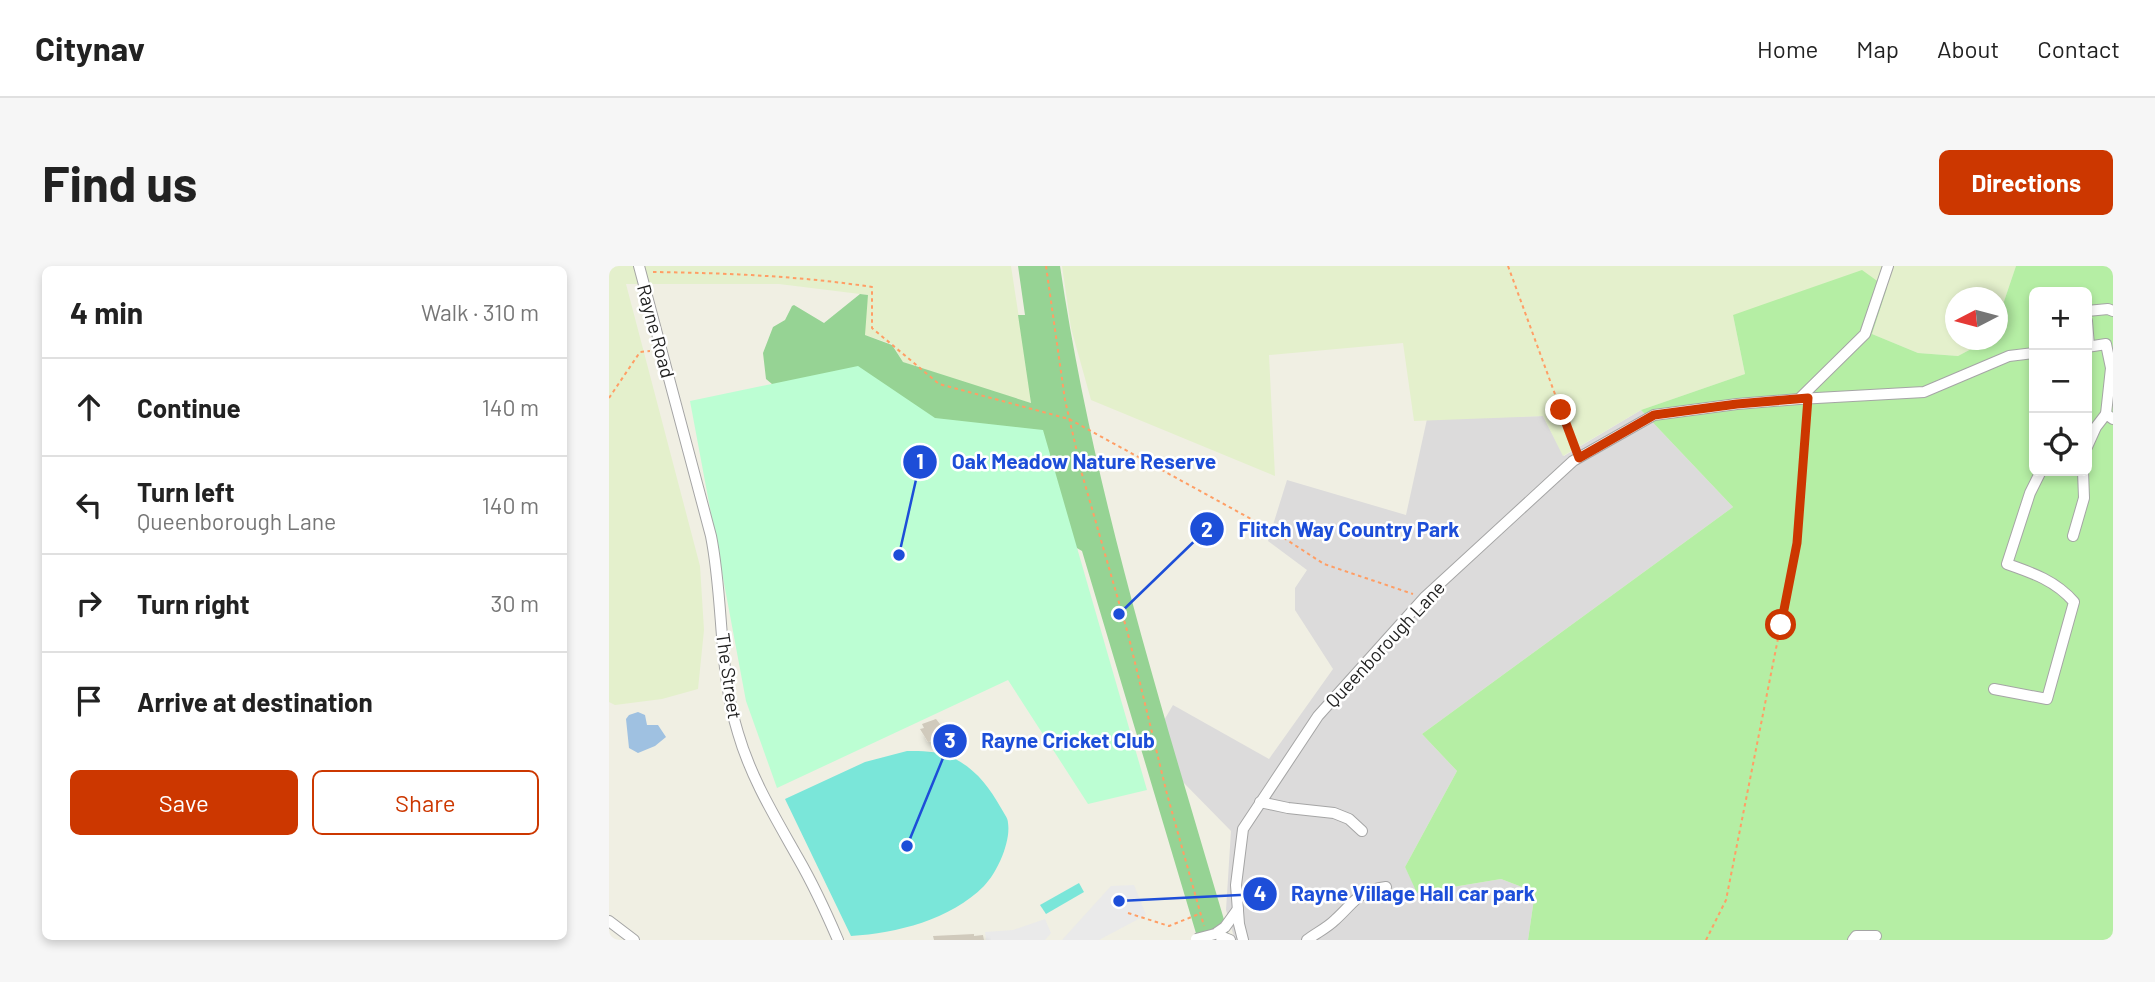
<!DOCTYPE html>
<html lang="en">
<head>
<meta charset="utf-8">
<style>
	:root { --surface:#fff; --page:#f6f6f6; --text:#222; --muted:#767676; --line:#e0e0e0; --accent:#cc3700 }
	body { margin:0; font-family:Barlow,sans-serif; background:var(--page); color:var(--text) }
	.controls { position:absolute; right:21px; top:21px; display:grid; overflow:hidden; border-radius:10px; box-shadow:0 4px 10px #0003 }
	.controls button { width:63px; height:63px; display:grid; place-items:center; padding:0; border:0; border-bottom:2px solid var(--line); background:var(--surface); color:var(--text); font:35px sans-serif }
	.compass { position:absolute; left:1336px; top:21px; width:63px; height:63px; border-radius:50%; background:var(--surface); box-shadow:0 4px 10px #0003; rotate:264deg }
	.stop { position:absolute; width:21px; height:21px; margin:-16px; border:5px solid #cc3700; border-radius:50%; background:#fff }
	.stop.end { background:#cc3700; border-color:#fff; box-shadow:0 2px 7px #0008 }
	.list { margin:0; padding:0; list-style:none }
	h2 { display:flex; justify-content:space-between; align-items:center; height:91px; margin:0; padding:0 28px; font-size:30px }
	h2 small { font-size:23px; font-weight:400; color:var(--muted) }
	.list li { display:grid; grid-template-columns:46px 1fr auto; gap:21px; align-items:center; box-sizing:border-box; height:98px; padding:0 28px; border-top:2px solid var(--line) }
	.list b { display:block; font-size:26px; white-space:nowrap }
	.list p { margin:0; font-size:23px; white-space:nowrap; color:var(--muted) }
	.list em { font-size:23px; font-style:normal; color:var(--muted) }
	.actions { display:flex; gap:14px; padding:21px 28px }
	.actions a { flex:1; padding:16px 0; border:2px solid var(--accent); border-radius:10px; text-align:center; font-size:24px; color:var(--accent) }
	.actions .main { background:var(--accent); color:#fff }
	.icon { flex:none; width:38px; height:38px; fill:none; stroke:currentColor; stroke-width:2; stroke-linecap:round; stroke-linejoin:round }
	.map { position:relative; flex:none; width:1504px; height:674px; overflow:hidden; border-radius:10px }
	header { display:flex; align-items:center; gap:42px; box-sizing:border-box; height:98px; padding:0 35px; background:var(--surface); border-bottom:2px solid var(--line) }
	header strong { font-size:33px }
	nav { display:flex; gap:38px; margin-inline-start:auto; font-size:24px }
	.intro { display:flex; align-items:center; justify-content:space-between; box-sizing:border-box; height:168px; padding:0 42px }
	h1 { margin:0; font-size:49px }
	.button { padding:18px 32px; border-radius:10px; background:var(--accent); color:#fff; font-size:24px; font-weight:700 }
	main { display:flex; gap:42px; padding:0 42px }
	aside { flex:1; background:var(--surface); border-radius:10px; box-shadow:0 4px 10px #0003 }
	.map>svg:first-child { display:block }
</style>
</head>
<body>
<header>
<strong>Citynav</strong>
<nav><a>Home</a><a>Map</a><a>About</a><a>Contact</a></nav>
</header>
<div class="intro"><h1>Find us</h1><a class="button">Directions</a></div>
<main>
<aside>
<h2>4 min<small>Walk · 310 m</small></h2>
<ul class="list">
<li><svg class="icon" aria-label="ahead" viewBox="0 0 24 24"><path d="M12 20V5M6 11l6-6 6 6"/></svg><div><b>Continue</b></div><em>140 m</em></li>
<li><svg class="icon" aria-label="left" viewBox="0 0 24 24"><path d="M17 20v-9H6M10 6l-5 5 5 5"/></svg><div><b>Turn left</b><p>Queenborough Lane</p></div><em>140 m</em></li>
<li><svg class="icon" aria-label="right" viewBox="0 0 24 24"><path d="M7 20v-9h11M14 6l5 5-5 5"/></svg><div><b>Turn right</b></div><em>30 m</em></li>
<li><svg class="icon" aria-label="arrive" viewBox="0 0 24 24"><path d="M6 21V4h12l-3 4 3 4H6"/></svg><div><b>Arrive at destination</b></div></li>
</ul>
<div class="actions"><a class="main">Save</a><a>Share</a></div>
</aside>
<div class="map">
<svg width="1504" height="674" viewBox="0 0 1504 674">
	<defs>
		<filter id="shadow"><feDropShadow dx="4" dy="7" stdDeviation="3.5" flood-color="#0004"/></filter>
	</defs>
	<rect width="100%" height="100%" fill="#f0efe3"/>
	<!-- residential -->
	<polygon fill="#dcdbdb" points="1032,144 1124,241 813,468 848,505 796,601 809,627 892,613 926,626 919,674 626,674 617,644 622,565 571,513 554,456 564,439 660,493 724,403 686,344 686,322 698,304 659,275 678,214 797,249 818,153 934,150 955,190"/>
	<!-- farmland -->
	<g fill="#e4f0cc">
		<polygon points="0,0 402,0 423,137 368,122 294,96 283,78 253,68 259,29 170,18 17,18 91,300 95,364 89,423 53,433 6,439 0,436"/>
		<polygon points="453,0 1407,0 1389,53 1388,32 1346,32 1346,74 1379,74 1349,90 1309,87 1263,68 1124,49 1136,108 1032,144 954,190 934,150 805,155 794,77 660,89 666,210 482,134 462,62"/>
	</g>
	<!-- grass -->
	<path fill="#b5eea4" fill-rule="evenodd" d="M 1407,0 L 1504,0 L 1504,674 L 919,674 L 926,626 L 892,613 L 808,627 L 796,601 L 848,505 L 813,468 L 1124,241 L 1032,144 L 1136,108 L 1124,49 L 1253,4 L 1278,22 L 1263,68 L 1309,87 L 1349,90 L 1379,74 L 1388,74 L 1389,53 ZM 1425,26 L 1478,26 L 1478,205 L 1425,205 Z"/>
	<!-- forest -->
	<path fill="#96d394" d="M 409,0 L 451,0 C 485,230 556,452 621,674 L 589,674 L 473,285 L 191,123 L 163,118 L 157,113 L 154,87 L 164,61 L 176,54 L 183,40 L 185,39 L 215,57 L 251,28 L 259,29 L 256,69 L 283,79 L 294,96 L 422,137 L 409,49 L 416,49 Z"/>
	<!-- park -->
	<polygon fill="#bcfed3" points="249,100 326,152 434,164 538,524 479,538 399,414 168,522 137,435 81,135"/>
	<!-- pitch -->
	<g fill="#7ae6d9">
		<path d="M 298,485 C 313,485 327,485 340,490 C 365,501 379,519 392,542 C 394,546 399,552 399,557 C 402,576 388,607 375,620 C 341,654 288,667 242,670 L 176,533 L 256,496 Z"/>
		<polygon points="470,617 475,626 437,648 431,639"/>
	</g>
	<!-- parking -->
	<g fill="#eaeaea">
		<polygon points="525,619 537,649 490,674 453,674 502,620"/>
		<polygon points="436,653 442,667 436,674 377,674 376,666 404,664"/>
	</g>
	<!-- water -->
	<polygon fill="#9fc1e1" points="29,446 36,449 38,459 49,459 57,471 46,480 29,487 20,482 17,453 20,449"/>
	<!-- building -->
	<g fill="#d0cabc" filter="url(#shadow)">
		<polygon points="327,453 335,463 331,465 333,471 319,476 311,463 315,462 313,458"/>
		<polygon points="365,668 365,670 374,669 375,674 325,674 324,670"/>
	</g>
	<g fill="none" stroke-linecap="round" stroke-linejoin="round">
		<!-- minor casing -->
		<g stroke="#a5a5a5" stroke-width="12">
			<g id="minor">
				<path d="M 30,0 L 102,270 C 115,335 109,403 129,467 C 142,512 166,551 189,592 C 204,618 217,646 229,674"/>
				<polyline points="1478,45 1499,43 1504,45"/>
				<polyline points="1478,55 1480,80"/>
				<polyline points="1478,81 1497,78 1502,102 1497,148 1504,153"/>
				<polyline points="1190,133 1315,126 1400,90 1425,87"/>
				<polyline points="1478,181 1487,161 1497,148"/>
				<polyline points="1464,270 1475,232 1474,205"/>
				<path d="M 1385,423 L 1438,433 L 1465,336 C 1447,315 1424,307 1398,298 L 1421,227 L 1432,205"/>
				<polyline points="651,536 679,542 725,547 740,553 753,565"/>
				<polyline points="0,655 25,674"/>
				<polyline points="606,668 616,661 629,643"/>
				<polyline points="606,668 621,674"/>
				<polyline points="634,674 630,658 627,619 634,563 709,450 815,332 964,195 1045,149 1128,138 1190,133 1256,68 1279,0"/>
				<path d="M 698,674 C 707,667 718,662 726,654 C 746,636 748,625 777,621"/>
				<polyline points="1244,674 1247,670 1267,670"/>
			</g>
		</g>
		<!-- path -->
		<g stroke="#ff9e65" stroke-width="2" stroke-dasharray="3.5 3.5" stroke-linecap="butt">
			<polyline points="437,0 456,134 473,208 519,368 558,528 595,660"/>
			<polyline points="899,0 965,180"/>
			<path d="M 44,6 C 117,7 191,10 263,21 L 263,62 L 330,118 L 460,153 L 664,265 L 715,298 L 804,328"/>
			<polyline points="0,132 31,86 41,85"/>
			<polyline points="519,647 560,660 590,648"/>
			<polyline points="1097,674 1117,634 1188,277 1198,144"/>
		</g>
		<!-- minor -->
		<use href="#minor" stroke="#fff" stroke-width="10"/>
		<!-- minor-bridge casing -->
		<g stroke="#a5a5a5" stroke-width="12" stroke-linecap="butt">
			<polyline id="minor-bridge" points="587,673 606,668"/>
		</g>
		<!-- minor-bridge -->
		<use href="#minor-bridge" stroke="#fff" stroke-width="10"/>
	</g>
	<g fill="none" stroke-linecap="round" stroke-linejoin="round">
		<!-- route -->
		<polyline stroke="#cc3700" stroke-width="9" points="952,144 970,192 1045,149 1128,138 1199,132 1188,277 1172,359"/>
	</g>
	<g text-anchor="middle" stroke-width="5" stroke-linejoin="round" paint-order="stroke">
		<!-- street labels -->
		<g font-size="19" fill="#1e1e1e" stroke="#fff">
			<text transform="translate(47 65) rotate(75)" y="7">Rayne Road</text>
			<text transform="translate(776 378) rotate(-47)" y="7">Queenborough Lane</text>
			<text transform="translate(120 410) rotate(82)" y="7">The Street</text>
		</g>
	</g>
	<!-- callouts -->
	<path fill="none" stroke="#1d4ed8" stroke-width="2.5" d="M290 289L311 196M510 348L598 263M298 580L341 475M510 635L651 628"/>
	<g fill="#1d4ed8" stroke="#fff" stroke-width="2.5">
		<circle cx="290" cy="289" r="7"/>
		<circle cx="510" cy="348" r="7"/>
		<circle cx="298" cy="580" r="7"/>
		<circle cx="510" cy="635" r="7"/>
		<circle cx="311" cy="196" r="18"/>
		<circle cx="598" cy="263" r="18"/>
		<circle cx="341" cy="475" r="18"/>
		<circle cx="651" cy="628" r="18"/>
	</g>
	<g font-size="21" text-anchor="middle" font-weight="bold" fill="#fff">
		<text x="311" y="203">1</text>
		<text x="598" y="271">2</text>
		<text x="341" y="482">3</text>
		<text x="651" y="635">4</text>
	</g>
	<g font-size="21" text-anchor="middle" font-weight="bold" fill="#1d4ed8" stroke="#fff" stroke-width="5" stroke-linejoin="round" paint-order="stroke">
		<text x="475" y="203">Oak Meadow Nature Reserve</text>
		<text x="740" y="271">Flitch Way Country Park</text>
		<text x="459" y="482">Rayne Cricket Club</text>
		<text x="804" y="635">Rayne Village Hall car park</text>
	</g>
</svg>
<div class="controls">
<button>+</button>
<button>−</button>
<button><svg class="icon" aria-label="locate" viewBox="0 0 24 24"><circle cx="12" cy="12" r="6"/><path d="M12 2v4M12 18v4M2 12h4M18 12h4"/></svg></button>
</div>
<svg class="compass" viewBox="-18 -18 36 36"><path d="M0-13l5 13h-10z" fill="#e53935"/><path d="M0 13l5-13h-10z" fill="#767676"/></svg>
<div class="stop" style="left:1172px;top:359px"></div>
<div class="stop end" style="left:952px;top:144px"></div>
</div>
</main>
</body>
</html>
